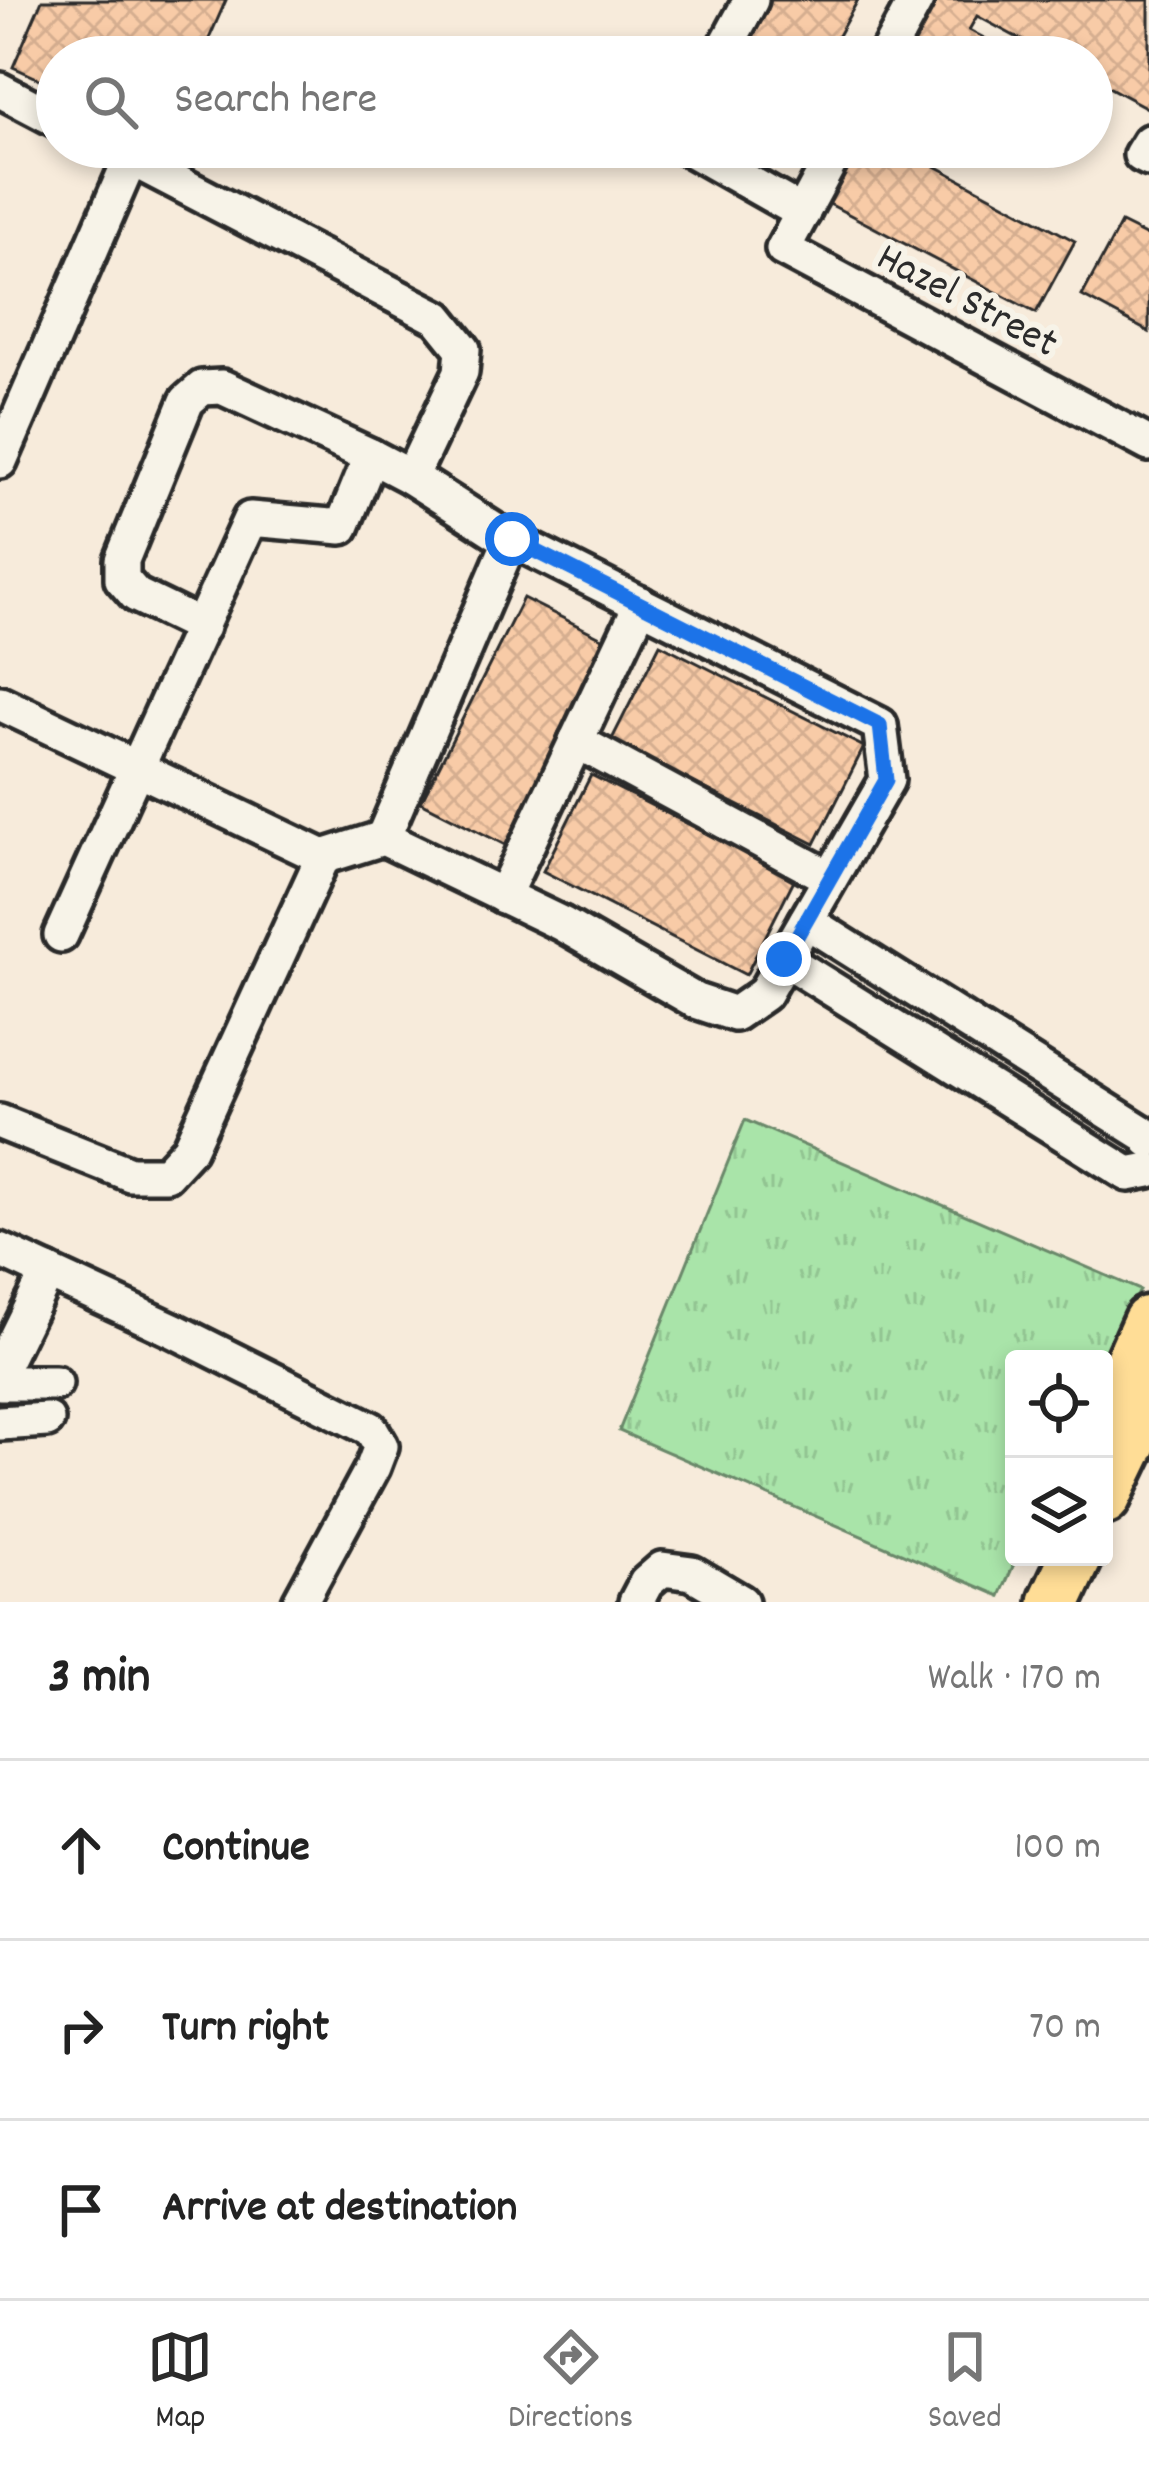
<!DOCTYPE html>
<html lang="en">
<head>
<meta charset="utf-8">
<style>
	:root { --surface:#fff; --page:#f6f6f6; --text:#222; --muted:#767676; --line:#e0e0e0; --accent:#2b2b2b }
	body { margin:0; font-family:Dekko,sans-serif; background:var(--page); color:var(--text) }
	.controls { position:absolute; right:36px; bottom:36px; display:grid; overflow:hidden; border-radius:12px; box-shadow:0 6px 18px #0003 }
	.controls button { width:108px; height:108px; display:grid; place-items:center; padding:0; border:0; border-bottom:3px solid var(--line); background:var(--surface); color:var(--text); font:60px sans-serif }
	.stop { position:absolute; width:36px; height:36px; margin:-27px; border:9px solid #1a73e8; border-radius:50%; background:#fff }
	.stop.end { background:#1a73e8; border-color:#fff; box-shadow:0 3px 12px #0008 }
	.list { margin:0; padding:0; list-style:none }
	h2 { display:flex; justify-content:space-between; align-items:center; height:156px; margin:0; padding:0 48px; font-size:51px }
	h2 small { font-size:39px; font-weight:400; color:var(--muted) }
	.list li { display:grid; grid-template-columns:78px 1fr auto; gap:36px; align-items:center; box-sizing:border-box; height:180px; padding:0 48px; border-top:3px solid var(--line) }
	.list b { display:block; font-size:45px; white-space:nowrap }
	.list em { font-size:39px; font-style:normal; color:var(--muted) }
	.icon { flex:none; width:66px; height:66px; fill:none; stroke:currentColor; stroke-width:2; stroke-linecap:round; stroke-linejoin:round }
	.map { position:relative; flex:none; width:1149px; height:1602px; overflow:hidden }
	.search { position:absolute; background:var(--surface); box-shadow:0 6px 18px #0003; left:36px; right:36px; top:36px; height:132px; display:flex; align-items:center; gap:30px; box-sizing:border-box; padding:0 42px; border-radius:66px; color:var(--muted); font-size:45px }
	.sheet { height:696px; background:var(--surface) }
	nav { display:flex; justify-content:space-around; align-items:center; box-sizing:border-box; height:168px; border-top:3px solid var(--line); background:var(--surface); font-size:33px; color:var(--muted) }
	nav a { display:grid; justify-items:center; gap:6px }
	nav .on { color:var(--accent) }
	.map>svg:first-child { display:block }
</style>
</head>
<body>
<div class="map">
<svg width="1149" height="1602" viewBox="0 0 1149 1602">
	<defs>
		<pattern id="park-tufts" width="24" height="20" patternUnits="userSpaceOnUse" patternTransform="scale(3)"><rect width="24" height="20" fill="#a9e4a9"/><path d="M3 7l-1-3M5 7V3M7 7l1-3M15 17l-1-3M17 17v-4M19 17l1-3" fill="none" stroke="#92c492"/></pattern>
		<pattern id="building-cross-hatch" width="8" height="8" patternUnits="userSpaceOnUse" patternTransform="scale(3)"><rect width="8" height="8" fill="#f8cba7"/><path d="M0 0l8 8M0 8l8-8" fill="none" stroke="#d5ae90"/></pattern>
	</defs>
	<rect width="100%" height="100%" fill="#f7ebdb"/>
	<filter id="ink" filterUnits="userSpaceOnUse"><feTurbulence type="fractalNoise" baseFrequency=".00833" numOctaves="2"/><feDisplacementMap in="SourceGraphic" scale="24" xChannelSelector="R" yChannelSelector="G"/><feConvolveMatrix kernelMatrix="1 2 1 2 8 2 1 2 1" color-interpolation-filters="sRGB"/></filter>
	<g filter="url(#ink)">
		<!-- park -->
		<polygon fill="url(#park-tufts)" stroke="#6a886a" stroke-width="3" points="745,1120 1140,1290 1104,1368 1104,1359 1014,1359 1014,1557 1017,1557 1000,1596 619,1431"/>
		<!-- building -->
		<g fill="url(#building-cross-hatch)" stroke="#2b2b2b" stroke-width="3">
			<polygon points="42,0 226,0 201,57 57,57 57,87 13,67"/>
			<polygon points="764,0 858,0 826,57 741,57 734,53"/>
			<polygon points="925,0 1149,0 1149,109 1092,78 1092,57 1053,57 977,16 969,30 997,45 991,57 895,57"/>
			<polygon points="846,147 900,147 1075,241 1036,313 818,198"/>
			<polygon points="1121,223 1149,237 1149,332 1082,296"/>
			<polygon points="523,598 616,645 513,849 421,802"/>
			<polygon points="660,644 864,747 815,844 611,741"/>
			<polygon points="591,775 795,878 746,975 543,871"/>
		</g>
		<g fill="none" stroke-linecap="round" stroke-linejoin="round">
			<!-- minor casing -->
			<g stroke="#2b2b2b" stroke-width="42">
				<g id="minor">
					<polyline points="720,57 751,0"/>
					<polyline points="885,57 916,0"/>
					<polyline points="0,90 57,120"/>
					<polyline points="1149,142 1141,155 1149,159"/>
					<polyline points="686,147 803,213"/>
					<polyline points="838,147 783,249 1149,444"/>
					<polyline points="0,461 131,158"/>
					<polyline points="202,627 136,595 122,579 122,560 187,401 202,388 222,387 371,456"/>
					<polyline points="0,703 323,857 383,838 562,924 696,1001 735,1014 764,994 887,780 880,725 497,532 411,477 461,372 463,349 438,318 109,147"/>
					<polyline points="576,741 830,878"/>
					<polyline points="383,838 511,539"/>
					<polyline points="503,896 641,604"/>
					<polyline points="806,921 1146,1135 1149,1140"/>
					<polyline points="61,935 250,519 342,527 371,456 411,477"/>
					<polyline points="784,959 1128,1174 1149,1170"/>
					<polyline points="0,1122 130,1174 166,1174 189,1149 323,857"/>
					<polyline points="0,1250 175,1331 371,1429 381,1446 373,1467 300,1602"/>
					<polyline points="0,1370 48,1272"/>
					<polyline points="0,1383 55,1383"/>
					<polyline points="0,1423 47,1420"/>
					<polyline points="636,1602 646,1583 662,1569 692,1573 741,1602"/>
				</g>
			</g>
			<!-- primary casing -->
			<g stroke="#2b2b2b" stroke-width="60">
				<g id="primary">
					<polyline points="1104,1422 1149,1322"/>
					<polyline points="1104,1498 1149,1404"/>
					<polyline points="1055,1602 1076,1557"/>
				</g>
			</g>
			<!-- minor -->
			<use href="#minor" stroke="#f7f3e8" stroke-width="33"/>
			<!-- primary -->
			<use href="#primary" stroke="#ffdd96" stroke-width="51"/>
		</g>
	</g>
	<g fill="none" stroke-linecap="round" stroke-linejoin="round" filter="url(#ink)">
		<!-- route -->
		<polyline stroke="#1a73e8" stroke-width="15" points="512,539 880,725 886,780 784,959"/>
	</g>
	<g text-anchor="middle" stroke-width="12" stroke-linejoin="round" paint-order="stroke">
		<!-- street labels -->
		<g font-size="42" fill="#2b2b2b" stroke="#f7f3e8">
			<text transform="translate(969 297) rotate(28)" y="15">Hazel Street</text>
		</g>
	</g>
</svg>
<div class="controls">
<button><svg class="icon" aria-label="locate" viewBox="0 0 24 24"><circle cx="12" cy="12" r="6"/><path d="M12 2v4M12 18v4M2 12h4M18 12h4"/></svg></button>
<button><svg class="icon" aria-label="layers" viewBox="0 0 24 24"><path d="M12 4l9 5-9 5-9-5zM3 14l9 5 9-5"/></svg></button>
</div>
<div class="stop" style="left:512px;top:539px"></div>
<div class="stop end" style="left:784px;top:959px"></div>
<div class="search"><svg class="icon" aria-label="search" viewBox="0 0 24 24"><circle cx="10" cy="10" r="6"/><path d="M15 15l6 6"/></svg>Search here</div>
</div>
<section class="sheet">
<h2>3 min<small>Walk · 170 m</small></h2>
<ul class="list">
<li><svg class="icon" aria-label="ahead" viewBox="0 0 24 24"><path d="M12 20V5M6 11l6-6 6 6"/></svg><div><b>Continue</b></div><em>100 m</em></li>
<li><svg class="icon" aria-label="right" viewBox="0 0 24 24"><path d="M7 20v-9h11M14 6l5 5-5 5"/></svg><div><b>Turn right</b></div><em>70 m</em></li>
<li><svg class="icon" aria-label="arrive" viewBox="0 0 24 24"><path d="M6 21V4h12l-3 4 3 4H6"/></svg><div><b>Arrive at destination</b></div></li>
</ul>
</section>
<nav>
<a class="on"><svg class="icon" aria-label="map" viewBox="0 0 24 24"><path d="M3 6l6-2 6 2 6-2v14l-6 2-6-2-6 2zM9 4v14M15 6v14"/></svg>Map</a>
<a><svg class="icon" aria-label="directions" viewBox="0 0 24 24"><path d="M12 3l9 9-9 9-9-9zM9 14v-3h6M13 9l2 2-2 2"/></svg>Directions</a>
<a><svg class="icon" aria-label="saved" viewBox="0 0 24 24"><path d="M7 4h10v16l-5-4-5 4z"/></svg>Saved</a>
</nav>
</body>
</html>
